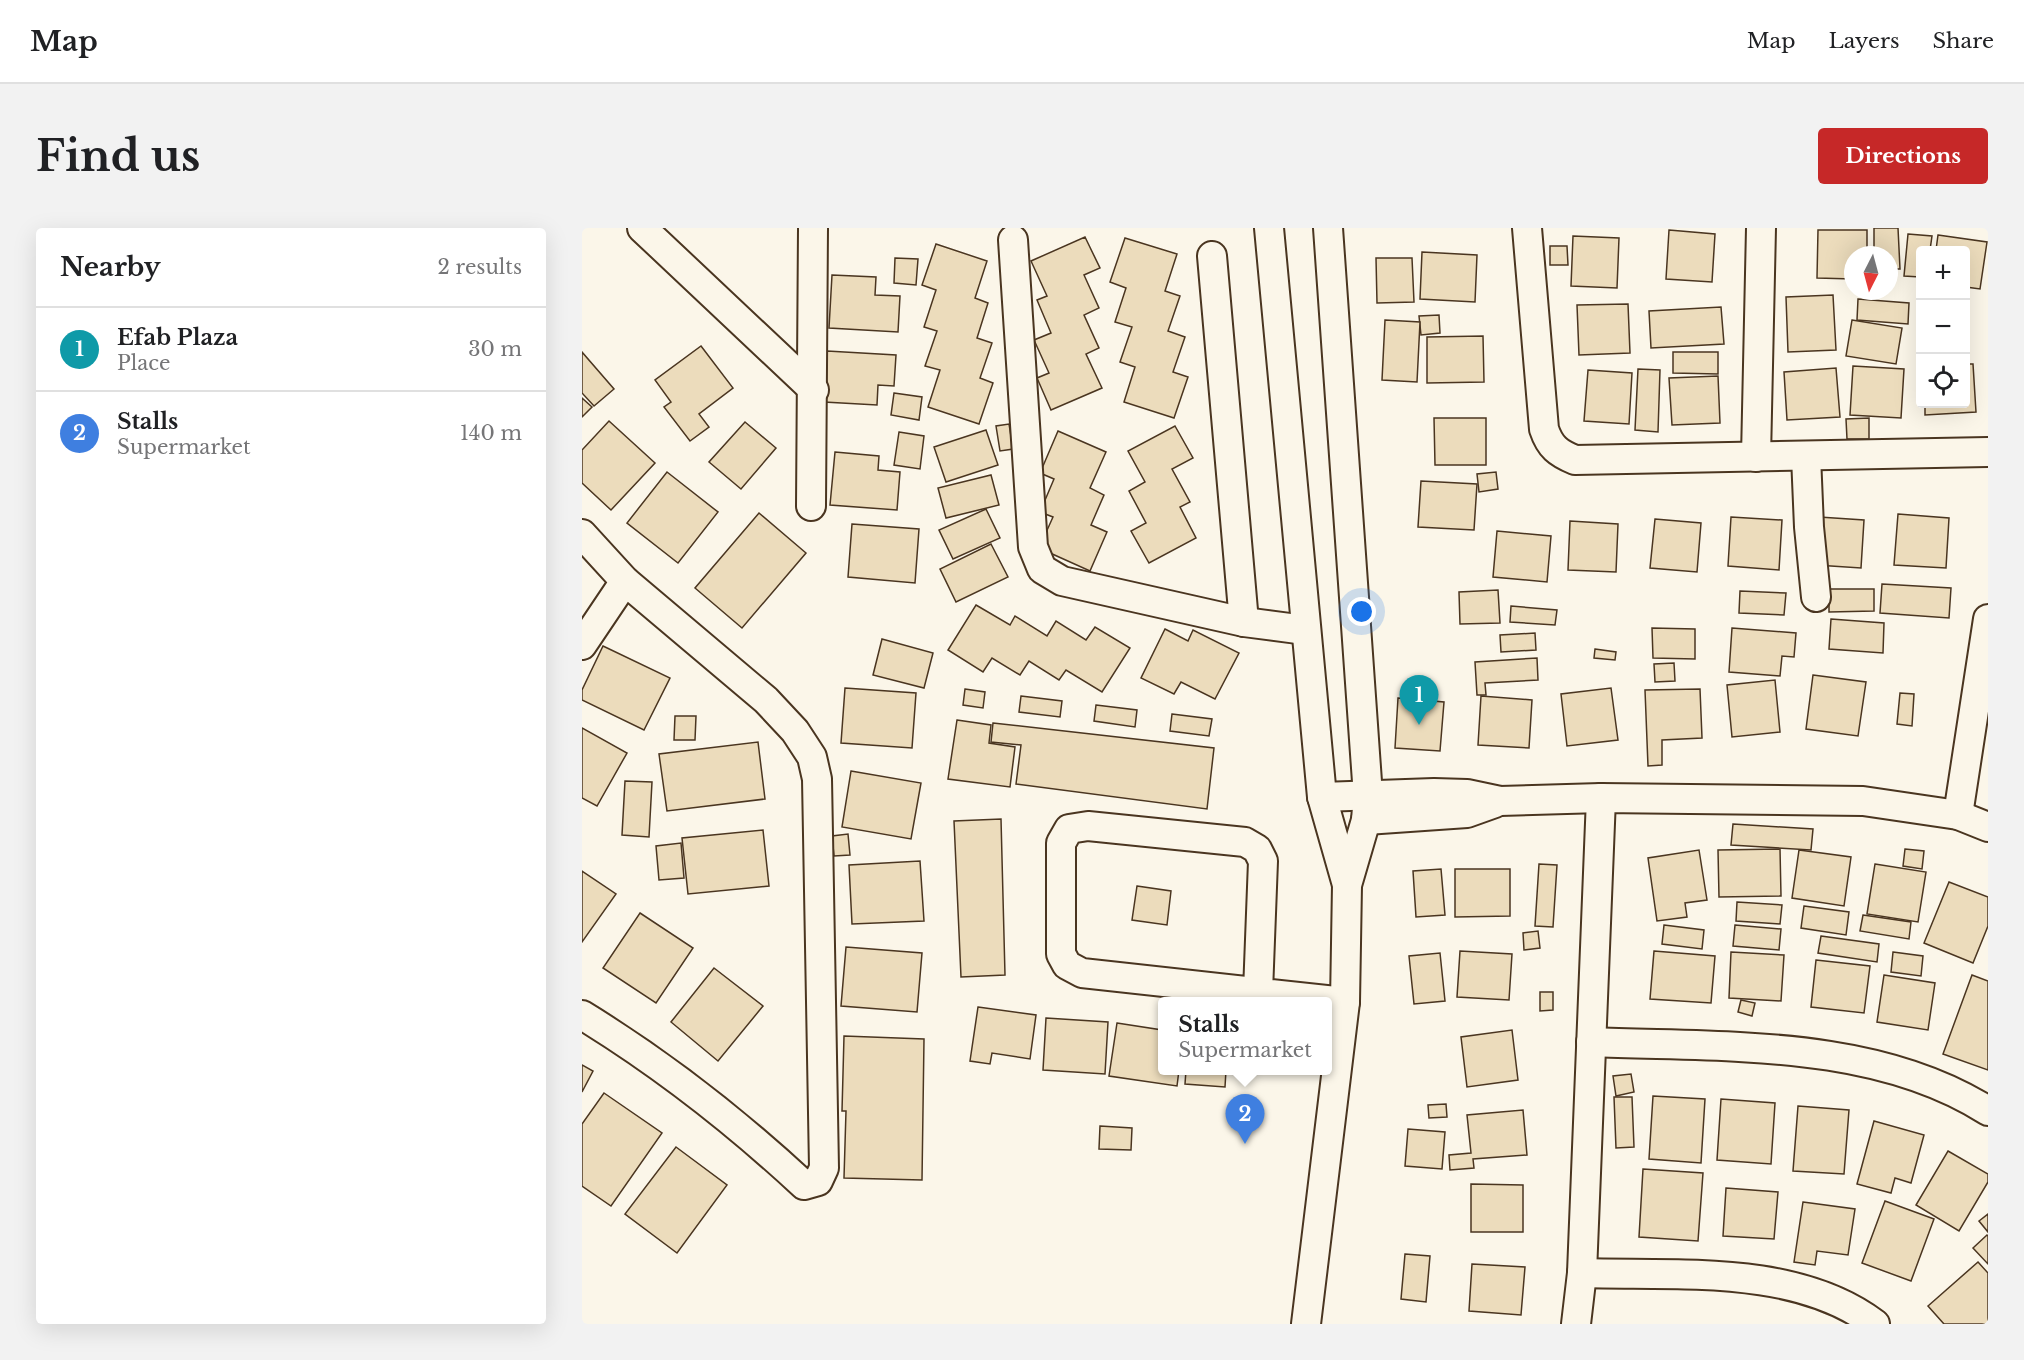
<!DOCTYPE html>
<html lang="en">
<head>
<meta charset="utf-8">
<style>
	:root { --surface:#fff; --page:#f2f2f2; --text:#202124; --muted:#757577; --line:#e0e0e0; --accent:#c62828 }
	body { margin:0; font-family:"Libre Baskerville",serif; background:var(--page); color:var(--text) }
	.controls { position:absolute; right:18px; top:18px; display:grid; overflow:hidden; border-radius:6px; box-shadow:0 6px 24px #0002 }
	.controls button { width:54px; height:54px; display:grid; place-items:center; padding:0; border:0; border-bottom:2px solid var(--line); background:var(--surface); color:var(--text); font:30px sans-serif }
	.compass { position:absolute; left:1262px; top:18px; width:54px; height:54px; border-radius:50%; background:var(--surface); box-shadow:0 6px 24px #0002; rotate:186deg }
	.you { position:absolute; left:780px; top:384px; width:21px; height:21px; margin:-15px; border:4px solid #fff; border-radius:50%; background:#1a73e8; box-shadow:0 0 0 9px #1a73e833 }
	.badge { display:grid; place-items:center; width:39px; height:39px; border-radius:50%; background:var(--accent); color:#fff; font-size:20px; font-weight:700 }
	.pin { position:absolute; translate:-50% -50px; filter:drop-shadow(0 2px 3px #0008) }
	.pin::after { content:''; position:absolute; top:32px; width:21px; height:18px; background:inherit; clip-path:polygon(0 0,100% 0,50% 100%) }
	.popup { position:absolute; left:576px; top:769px; width:174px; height:78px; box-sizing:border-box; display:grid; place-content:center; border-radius:6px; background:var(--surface); filter:drop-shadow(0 2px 4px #0005); font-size:20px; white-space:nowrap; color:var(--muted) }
	.popup b { font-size:22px; color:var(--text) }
	.popup::after { content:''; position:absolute; left:50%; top:100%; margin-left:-12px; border:12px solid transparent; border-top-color:var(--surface) }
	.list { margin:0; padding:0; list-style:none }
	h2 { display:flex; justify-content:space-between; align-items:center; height:78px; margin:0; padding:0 24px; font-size:26px }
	h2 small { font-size:20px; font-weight:400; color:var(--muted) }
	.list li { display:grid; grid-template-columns:39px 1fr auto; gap:18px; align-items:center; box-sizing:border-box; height:84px; padding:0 24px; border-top:2px solid var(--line) }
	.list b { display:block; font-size:22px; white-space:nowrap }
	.list p { margin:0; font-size:20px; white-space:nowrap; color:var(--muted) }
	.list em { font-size:20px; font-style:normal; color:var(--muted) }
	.icon { flex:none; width:33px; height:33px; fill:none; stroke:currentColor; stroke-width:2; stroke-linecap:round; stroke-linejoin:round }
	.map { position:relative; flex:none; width:1406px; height:1096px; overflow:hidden; border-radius:6px }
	header { display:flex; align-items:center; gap:36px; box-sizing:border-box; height:84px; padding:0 30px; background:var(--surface); border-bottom:2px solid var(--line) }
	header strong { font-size:28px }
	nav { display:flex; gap:33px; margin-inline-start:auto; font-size:21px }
	.intro { display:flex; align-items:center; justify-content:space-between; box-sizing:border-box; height:144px; padding:0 36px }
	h1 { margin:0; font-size:42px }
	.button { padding:15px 27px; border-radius:6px; background:var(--accent); color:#fff; font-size:21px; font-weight:700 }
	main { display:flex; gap:36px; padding:0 36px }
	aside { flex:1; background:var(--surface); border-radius:6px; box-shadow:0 6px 24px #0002 }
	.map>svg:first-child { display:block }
</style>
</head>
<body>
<header>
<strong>Map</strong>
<nav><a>Map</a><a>Layers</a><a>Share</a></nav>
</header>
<div class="intro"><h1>Find us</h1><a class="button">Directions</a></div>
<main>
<aside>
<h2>Nearby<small>2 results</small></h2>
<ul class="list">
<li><span class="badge" style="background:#0f9aa8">1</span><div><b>Efab Plaza</b><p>Place</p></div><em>30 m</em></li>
<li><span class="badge" style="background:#3f7fe0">2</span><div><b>Stalls</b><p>Supermarket</p></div><em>140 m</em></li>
</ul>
</aside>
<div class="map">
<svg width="1406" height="1096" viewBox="0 0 1406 1096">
	<rect width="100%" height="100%" fill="#fbf6e9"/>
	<!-- building -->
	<g fill="#ecdcbc" stroke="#4a3520" stroke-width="1.5">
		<polygon points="1292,0 1316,0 1318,41 1307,41 1307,27 1292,27"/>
		<polygon points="1087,2 1133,6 1130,54 1084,51"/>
		<polygon points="1236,2 1285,2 1285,27 1271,27 1271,51 1235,50"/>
		<polygon points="1326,6 1350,8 1348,22 1338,22 1338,49 1322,48"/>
		<polygon points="1356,7 1405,14 1398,61 1384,59 1384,22 1354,22"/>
		<polygon points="991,8 1037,10 1035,60 989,58"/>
		<polygon points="503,9 518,40 502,47 517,80 502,87 517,120 504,126 520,160 469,182 455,150 467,145 452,112 469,105 455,72 465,68 449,33"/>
		<polygon points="543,10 595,26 583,63 598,68 586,103 603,109 591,144 606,149 592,190 542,174 553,139 538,134 550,99 533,94 544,60 528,54"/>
		<polygon points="354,16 405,33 393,70 406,75 395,110 410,115 398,150 411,155 397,196 346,179 358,142 343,138 355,103 342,99 354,62 340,57"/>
		<polygon points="968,18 985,18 986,37 968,37"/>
		<polygon points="840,24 895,27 893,74 838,71"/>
		<polygon points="313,30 336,31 334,57 312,55"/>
		<polygon points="794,30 830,30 832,74 795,75"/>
		<polygon points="250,47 294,49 293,67 318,68 316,104 247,100"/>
		<polygon points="1251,67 1254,122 1206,124 1204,69"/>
		<polygon points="1276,71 1327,75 1326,96 1275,92"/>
		<polygon points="1338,75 1338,102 1335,102"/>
		<polygon points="1046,76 1048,125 997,127 995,77"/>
		<polygon points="1139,79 1142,116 1069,120 1067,83"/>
		<polygon points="1384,79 1387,80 1385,106 1384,106"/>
		<polygon points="857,87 858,105 839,107 837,88"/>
		<polygon points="803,92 838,94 835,154 800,152"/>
		<polygon points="1270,92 1320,100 1314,136 1264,128"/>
		<polygon points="901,108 902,154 845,155 845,109"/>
		<polygon points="119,118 151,160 117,186 127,199 108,213 82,179 89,174 73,152"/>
		<polygon points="245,123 314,127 312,158 296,157 295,177 242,174"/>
		<polygon points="0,124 32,161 12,178 0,165"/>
		<polygon points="1091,124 1136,124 1136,146 1091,145"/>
		<polygon points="1384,136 1391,136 1394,184 1343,187 1343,176 1384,176"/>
		<polygon points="1271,138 1322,141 1319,190 1268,187"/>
		<polygon points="1254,140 1258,189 1205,192 1202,144"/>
		<polygon points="1056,141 1078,142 1076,204 1053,202"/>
		<polygon points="1006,142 1050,145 1047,196 1002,193"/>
		<polygon points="1136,148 1138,195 1090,197 1087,150"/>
		<polygon points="312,165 340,169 337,192 309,187"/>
		<polygon points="0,170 10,179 0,189"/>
		<polygon points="852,190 904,190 904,237 853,237"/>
		<polygon points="1287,190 1287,211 1265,211 1264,191"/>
		<polygon points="27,193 73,235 29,282 0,255 0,222"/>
		<polygon points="163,194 194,220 159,261 127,234"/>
		<polygon points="427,196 431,221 418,223 414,198"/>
		<polygon points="593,198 611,230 590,241 608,274 598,279 614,310 567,335 549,303 564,295 547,263 563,254 546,223"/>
		<polygon points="404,202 416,237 364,254 352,219"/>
		<polygon points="476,203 524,224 508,260 522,267 509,297 525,304 508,343 457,320 471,289 458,284 472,251 458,245"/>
		<polygon points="317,204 342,208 338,241 312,237"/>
		<polygon points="253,224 297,228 296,242 318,244 315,282 248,277"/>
		<polygon points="85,244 136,284 96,335 45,295"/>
		<polygon points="914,244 916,261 897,264 895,246"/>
		<polygon points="409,247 417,277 364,290 356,260"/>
		<polygon points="839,253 895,256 892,302 836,299"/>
		<polygon points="404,281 418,310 371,331 357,302"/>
		<polygon points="177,285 224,325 160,400 113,360"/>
		<polygon points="1316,286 1367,290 1364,340 1312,337"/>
		<polygon points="1149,289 1200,292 1197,342 1146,338"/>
		<polygon points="1237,289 1282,292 1279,340 1234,337"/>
		<polygon points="1073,291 1119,295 1115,344 1068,340"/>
		<polygon points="988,293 1036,296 1034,344 986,342"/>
		<polygon points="270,296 337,301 333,355 266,349"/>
		<polygon points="915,303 969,308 965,354 911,349"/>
		<polygon points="409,316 426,349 374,374 358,341"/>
		<polygon points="1300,356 1369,360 1367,390 1298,385"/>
		<polygon points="1247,361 1292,361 1292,383 1247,384"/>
		<polygon points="916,362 918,395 878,396 877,364"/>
		<polygon points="1158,363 1204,365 1202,387 1157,385"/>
		<polygon points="394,377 428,397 433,388 465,408 474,393 504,412 513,399 548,420 520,464 484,442 477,452 447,433 438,447 410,430 401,444 366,422"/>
		<polygon points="929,378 975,382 973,397 928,394"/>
		<polygon points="1249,391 1302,395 1301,425 1247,421"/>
		<polygon points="1070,400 1113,401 1113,431 1071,430"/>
		<polygon points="1150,400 1214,405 1212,429 1200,428 1198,448 1147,444"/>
		<polygon points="583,401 606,413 611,402 657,425 633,471 599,454 592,466 559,450"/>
		<polygon points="953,405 954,422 919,424 918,407"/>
		<polygon points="300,411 351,425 342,460 291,447"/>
		<polygon points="21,418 88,450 62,502 0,472 0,462"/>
		<polygon points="1013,421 1034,424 1033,432 1012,430"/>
		<polygon points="955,430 956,452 903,455 904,467 895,467 893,434"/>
		<polygon points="1092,435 1093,453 1073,454 1072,436"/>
		<polygon points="1231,447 1284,454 1276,508 1224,501"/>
		<polygon points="1193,452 1198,504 1150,509 1145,457"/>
		<polygon points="263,460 334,465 330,520 259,515"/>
		<polygon points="1029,460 1036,512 985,518 979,466"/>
		<polygon points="383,461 403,464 401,480 381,477"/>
		<polygon points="1118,461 1120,510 1080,512 1080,537 1066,538 1063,462"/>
		<polygon points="1318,465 1332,466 1330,498 1315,496"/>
		<polygon points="439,468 480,473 478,489 437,484"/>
		<polygon points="899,468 950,472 947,520 896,517"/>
		<polygon points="816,470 862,474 858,523 813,520"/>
		<polygon points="514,477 555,482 553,499 512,493"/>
		<polygon points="590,486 630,491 627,508 588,503"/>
		<polygon points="93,488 114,488 113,512 92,512"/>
		<polygon points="375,492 409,497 407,515 433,519 428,559 366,551"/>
		<polygon points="411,495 632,520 625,581 434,556 439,517 409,514"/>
		<polygon points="0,500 45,525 15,578 0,570"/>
		<polygon points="176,514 183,571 85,583 77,526"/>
		<polygon points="269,543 339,555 329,611 260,599"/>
		<polygon points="43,553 70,554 67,609 40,607"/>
		<polygon points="419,591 423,747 379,749 372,593"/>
		<polygon points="1151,596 1231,601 1229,622 1149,617"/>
		<polygon points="181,602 187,658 106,666 100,610"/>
		<polygon points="266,606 268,627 252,628 250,608"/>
		<polygon points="99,615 102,650 77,652 74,618"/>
		<polygon points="1198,621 1199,668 1137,669 1136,622"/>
		<polygon points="1323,621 1342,623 1340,641 1321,638"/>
		<polygon points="1117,622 1125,672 1103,675 1105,689 1075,693 1066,630"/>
		<polygon points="1217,622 1269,629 1262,678 1210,670"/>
		<polygon points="338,633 342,693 270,696 267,637"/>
		<polygon points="957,636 975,637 971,699 953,698"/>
		<polygon points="1293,636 1344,644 1336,694 1285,686"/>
		<polygon points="859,641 863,687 834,689 831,643"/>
		<polygon points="873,641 928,641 928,688 873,689"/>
		<polygon points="0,643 34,666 0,714"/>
		<polygon points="1367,654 1406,669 1406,698 1391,735 1342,715"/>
		<polygon points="555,658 589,663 585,697 550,692"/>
		<polygon points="1155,674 1200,677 1198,696 1154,693"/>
		<polygon points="1222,678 1267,684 1264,707 1219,700"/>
		<polygon points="58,685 111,720 74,775 21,740"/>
		<polygon points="1281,687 1329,694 1327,711 1278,703"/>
		<polygon points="1082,697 1122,702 1120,721 1080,716"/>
		<polygon points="1153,697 1199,701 1197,722 1151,718"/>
		<polygon points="956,703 958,720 942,722 941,705"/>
		<polygon points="1239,708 1297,716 1295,734 1236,725"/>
		<polygon points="264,719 340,725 335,784 259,778"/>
		<polygon points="878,723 930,726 927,772 875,769"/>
		<polygon points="1072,723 1133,728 1129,775 1068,771"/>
		<polygon points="1149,724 1202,727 1199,773 1147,770"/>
		<polygon points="1311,724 1341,728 1339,748 1309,744"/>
		<polygon points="858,725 863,773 832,776 827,728"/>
		<polygon points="1234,732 1288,738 1282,785 1229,779"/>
		<polygon points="132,740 181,778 136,833 89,794"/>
		<polygon points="1302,747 1353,755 1346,802 1295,794"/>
		<polygon points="1390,747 1406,753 1406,842 1361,826"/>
		<polygon points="958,764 971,764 971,782 958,783"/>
		<polygon points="1159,772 1173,775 1170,788 1156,784"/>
		<polygon points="396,779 454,787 448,831 410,825 408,836 388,833"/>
		<polygon points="464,790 526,794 523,846 461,842"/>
		<polygon points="535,795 580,802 580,842 597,842 595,858 527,848"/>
		<polygon points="930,802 936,852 885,859 879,809"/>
		<polygon points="262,808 342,811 340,952 262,950 264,883 260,883"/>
		<polygon points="0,837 11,843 0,864"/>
		<polygon points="604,842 644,842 643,859 603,856"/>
		<polygon points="1049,846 1052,864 1034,868 1031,848"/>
		<polygon points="22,865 80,905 29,978 0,958 0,896"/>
		<polygon points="1071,868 1123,871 1119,935 1067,931"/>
		<polygon points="1032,869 1050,869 1052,919 1034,920"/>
		<polygon points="1139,871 1193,875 1189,936 1135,932"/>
		<polygon points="864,876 865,889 847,890 846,877"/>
		<polygon points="1216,878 1267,882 1262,946 1211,943"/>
		<polygon points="941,882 945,927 891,931 892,940 868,942 867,927 889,925 885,887"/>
		<polygon points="1292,893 1342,907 1329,955 1313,950 1309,965 1275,956"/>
		<polygon points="518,898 550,900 549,922 517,921"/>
		<polygon points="826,901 863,904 860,941 823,938"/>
		<polygon points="94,919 145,957 95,1025 43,986"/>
		<polygon points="1366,923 1406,946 1406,954 1377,1003 1334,977"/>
		<polygon points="1061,941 1121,945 1116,1013 1057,1009"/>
		<polygon points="889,956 941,957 941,1004 889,1004"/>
		<polygon points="1144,960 1196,964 1192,1011 1141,1008"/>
		<polygon points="1303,973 1352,991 1329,1053 1280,1035"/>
		<polygon points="1221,974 1273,981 1266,1027 1235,1023 1233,1037 1212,1034"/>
		<polygon points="1406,986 1406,1004 1397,993"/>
		<polygon points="1405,1007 1406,1008 1406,1036 1391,1020"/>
		<polygon points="823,1026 848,1028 844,1074 819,1071"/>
		<polygon points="1396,1034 1406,1045 1406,1096 1362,1096 1346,1078"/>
		<polygon points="890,1036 943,1039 939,1087 887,1083"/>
	</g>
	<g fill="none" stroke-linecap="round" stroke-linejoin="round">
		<!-- minor casing -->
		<g stroke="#4a3520" stroke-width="32">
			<g id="minor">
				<polyline points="60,0 232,162"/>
				<polyline points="687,0 740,569 765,657"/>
				<path d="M 945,0 L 962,201 C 968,219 976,225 993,232 L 1406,224"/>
				<polyline points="431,12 451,319 460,341 480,353 662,394 723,402"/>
				<polyline points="630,28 662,394"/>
				<polyline points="1224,228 1227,299 1234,369"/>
				<polyline points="1174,229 1179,0"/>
				<polyline points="229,278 231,0"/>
				<path d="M 0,306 L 43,353 L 184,472 L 213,503 L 230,529 L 235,551 L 242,940 L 236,953 L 222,957 C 153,893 80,836 0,787"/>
				<polyline points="0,417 43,353"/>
				<polyline points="740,569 852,565 885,566 918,573 1019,570 1281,573 1376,587 1406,599"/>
				<polyline points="1376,587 1406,391"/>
				<polyline points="784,592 885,585 913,575"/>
				<polyline points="676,764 681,633 675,621 663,614 506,598 487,601 479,615 479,726 485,737 500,745 763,774"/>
				<path d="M 1009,814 C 1140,820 1291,810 1406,883"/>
				<path d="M 1000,1045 C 1095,1048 1214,1036 1293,1096"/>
				<polyline points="724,1096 763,774 765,657 784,592 786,568 746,0"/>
				<polyline points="994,1096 1000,1045 1019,570"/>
			</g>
		</g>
		<!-- minor -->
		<use href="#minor" stroke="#fbf6e9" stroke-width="28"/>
	</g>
</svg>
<div class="controls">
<button>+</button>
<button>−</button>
<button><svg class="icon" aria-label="locate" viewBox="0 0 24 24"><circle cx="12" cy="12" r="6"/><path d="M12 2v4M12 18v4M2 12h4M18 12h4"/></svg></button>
</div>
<svg class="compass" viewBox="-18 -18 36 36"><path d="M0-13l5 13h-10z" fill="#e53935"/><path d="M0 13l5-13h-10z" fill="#757577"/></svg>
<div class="you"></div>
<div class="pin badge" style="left:837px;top:497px;background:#0f9aa8">1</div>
<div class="pin badge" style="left:663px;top:916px;background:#3f7fe0">2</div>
<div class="popup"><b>Stalls</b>Supermarket</div>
</div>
</main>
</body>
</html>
